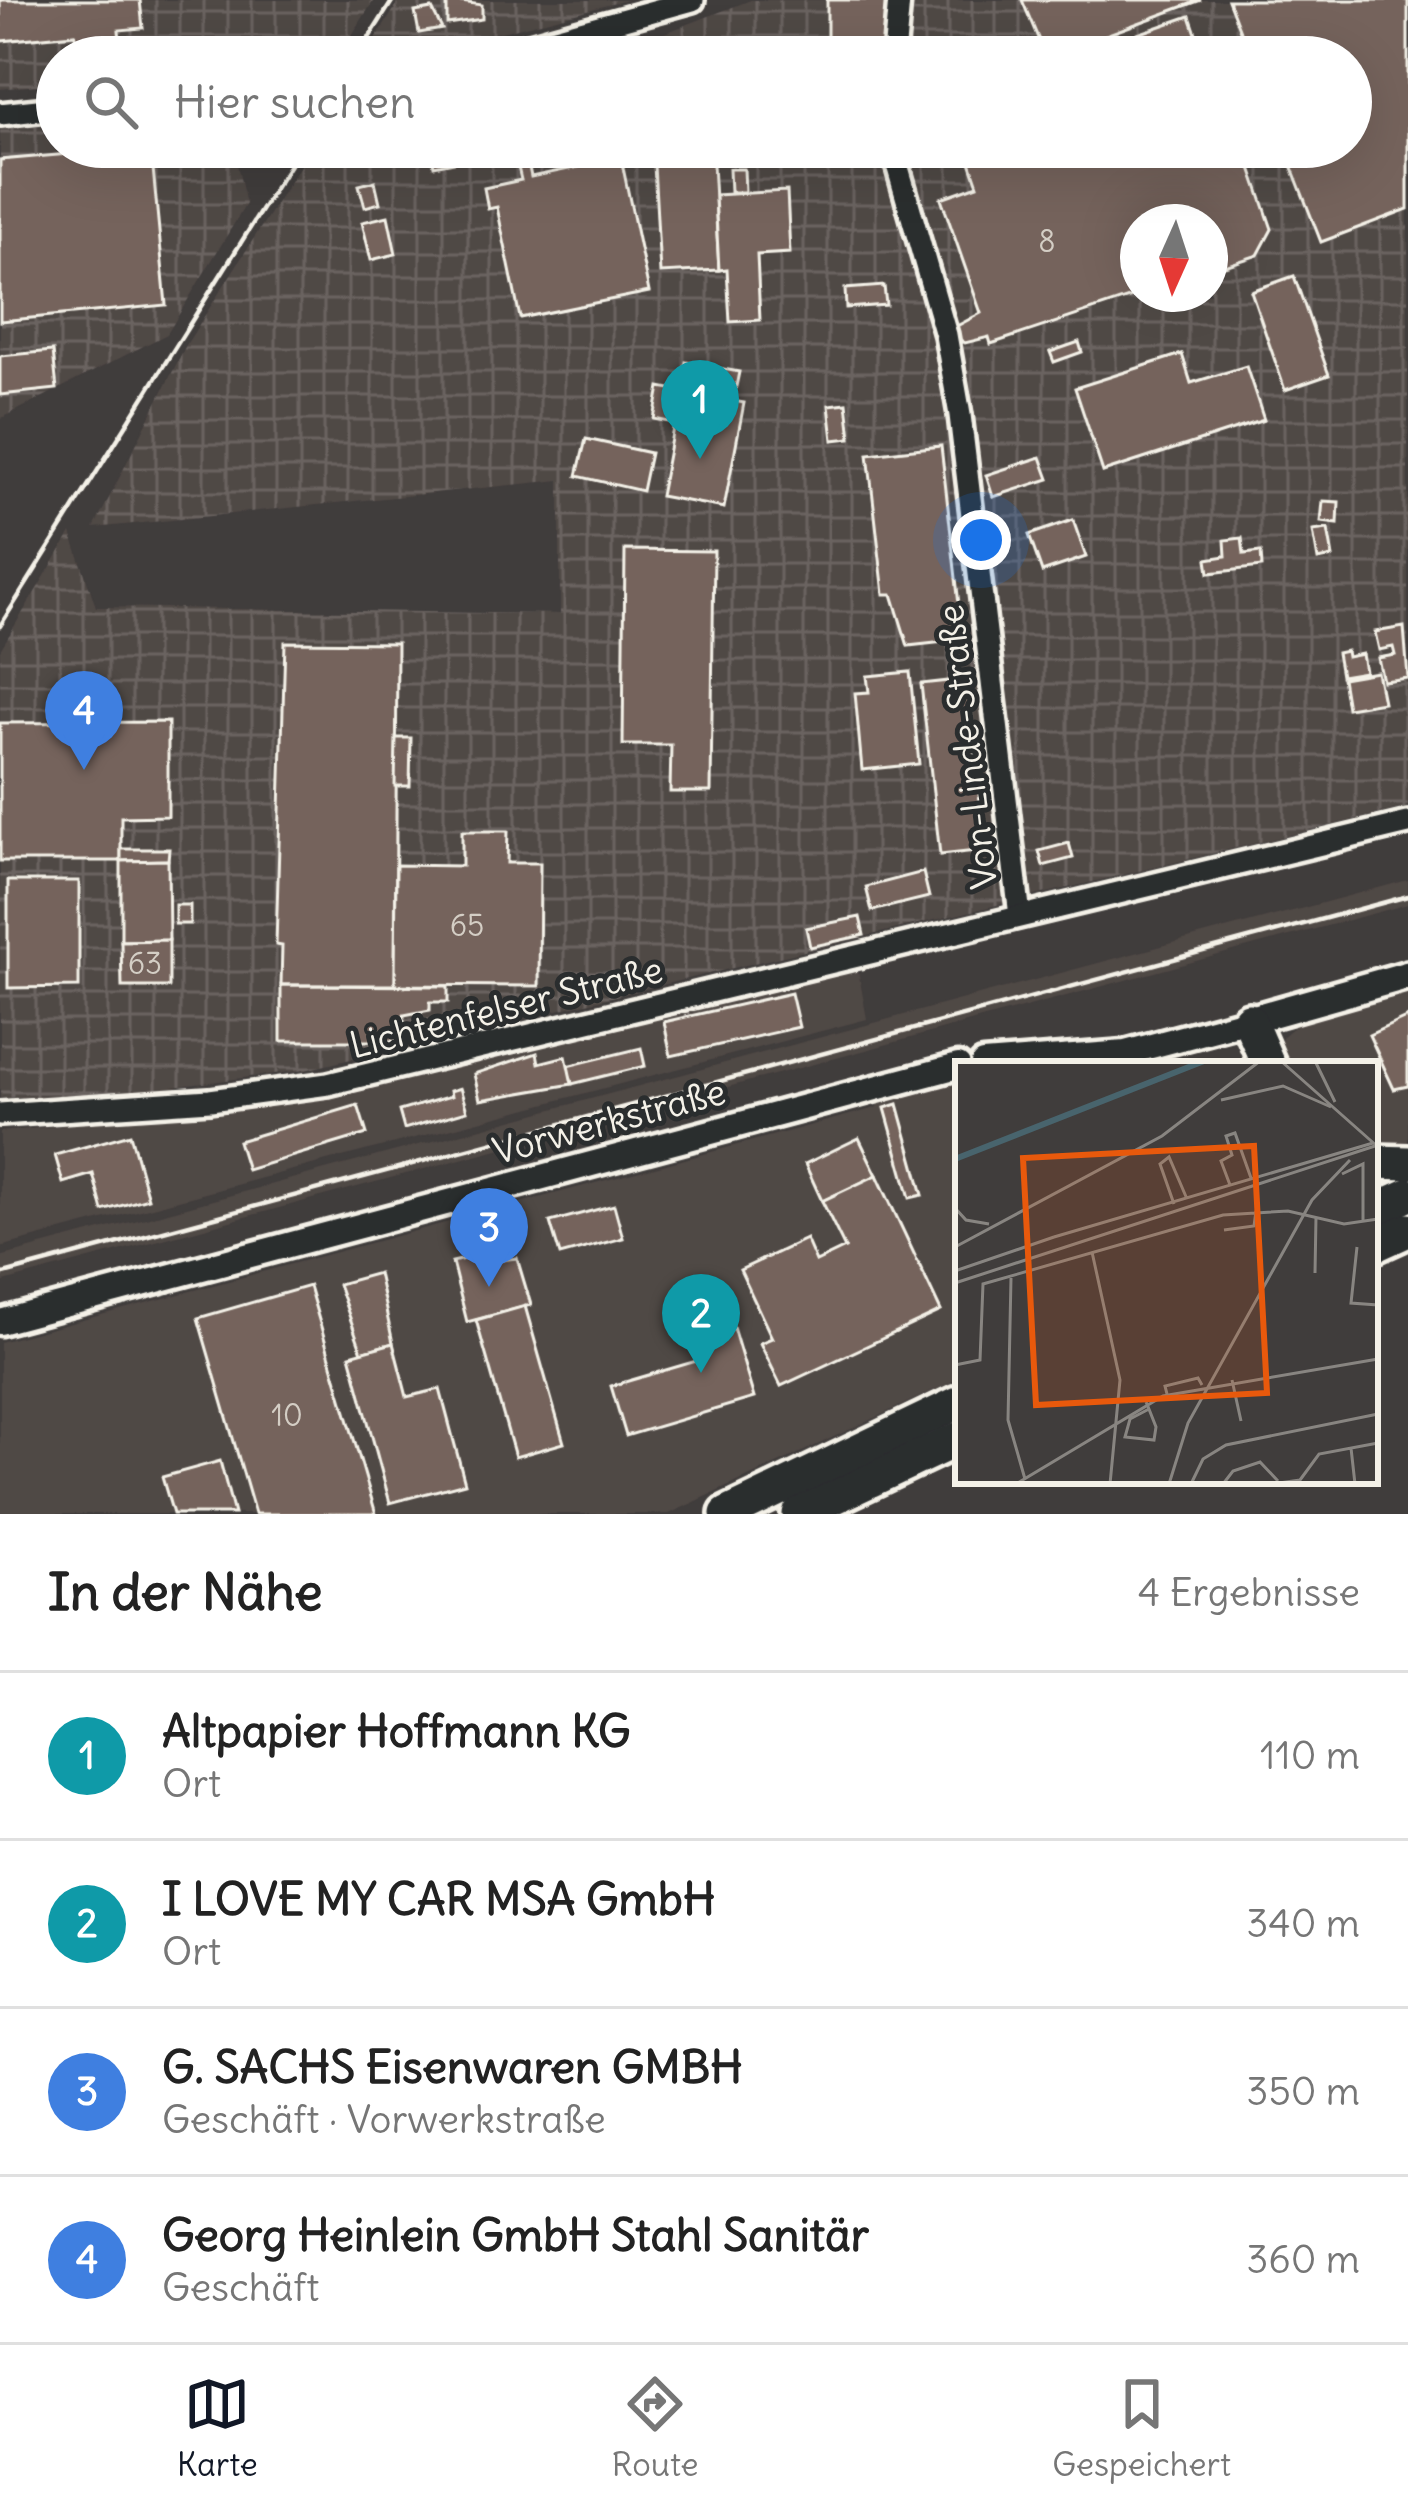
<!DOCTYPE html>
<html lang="de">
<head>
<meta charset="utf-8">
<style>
	:root { --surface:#fff; --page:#f2f2f2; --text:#222; --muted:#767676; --line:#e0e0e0; --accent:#111827 }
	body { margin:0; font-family:Delius,sans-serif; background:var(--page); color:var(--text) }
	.compass { position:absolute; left:1120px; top:204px; width:108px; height:108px; border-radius:50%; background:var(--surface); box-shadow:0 12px 48px #0002; rotate:183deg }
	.you { position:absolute; left:981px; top:540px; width:42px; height:42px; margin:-30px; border:9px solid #fff; border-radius:50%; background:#1a73e8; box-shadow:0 0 0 18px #1a73e833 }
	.badge { display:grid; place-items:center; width:78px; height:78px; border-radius:50%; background:var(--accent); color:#fff; font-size:39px; font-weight:700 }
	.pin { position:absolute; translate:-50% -99px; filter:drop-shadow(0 3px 6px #0008) }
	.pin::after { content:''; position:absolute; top:63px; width:42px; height:36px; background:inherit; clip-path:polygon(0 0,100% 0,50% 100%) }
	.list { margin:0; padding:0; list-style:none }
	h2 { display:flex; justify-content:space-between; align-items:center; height:156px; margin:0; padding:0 48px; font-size:51px }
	h2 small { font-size:39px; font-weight:400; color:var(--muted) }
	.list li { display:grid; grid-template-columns:78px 1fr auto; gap:36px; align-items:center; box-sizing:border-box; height:168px; padding:0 48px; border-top:3px solid var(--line) }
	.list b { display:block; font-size:45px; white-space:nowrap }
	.list p { margin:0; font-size:39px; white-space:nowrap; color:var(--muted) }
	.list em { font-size:39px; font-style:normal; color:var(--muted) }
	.icon { flex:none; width:66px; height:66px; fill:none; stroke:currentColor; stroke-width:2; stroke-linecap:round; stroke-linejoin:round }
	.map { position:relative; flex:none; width:1408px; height:1514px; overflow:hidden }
	.search { position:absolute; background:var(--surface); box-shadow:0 12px 48px #0002; left:36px; right:36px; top:36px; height:132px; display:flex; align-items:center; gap:30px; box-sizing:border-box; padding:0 42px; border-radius:66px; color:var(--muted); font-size:45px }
	.sheet { height:828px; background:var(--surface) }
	nav { display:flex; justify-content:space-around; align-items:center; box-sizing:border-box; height:168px; border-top:3px solid var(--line); background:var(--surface); font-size:33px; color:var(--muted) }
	nav a { display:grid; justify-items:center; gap:6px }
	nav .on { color:var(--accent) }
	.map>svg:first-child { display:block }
</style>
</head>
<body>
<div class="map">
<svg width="1408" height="1514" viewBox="0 0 1408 1514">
	<defs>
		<pattern id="industrial-grid" width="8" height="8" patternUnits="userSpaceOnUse" patternTransform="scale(3)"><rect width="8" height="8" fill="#504845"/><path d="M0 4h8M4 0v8" fill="none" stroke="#6a6360"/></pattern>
	</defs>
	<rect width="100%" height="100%" fill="#403d3c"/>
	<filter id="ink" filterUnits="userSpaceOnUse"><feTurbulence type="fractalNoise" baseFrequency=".00833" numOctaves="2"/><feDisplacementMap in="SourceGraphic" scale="24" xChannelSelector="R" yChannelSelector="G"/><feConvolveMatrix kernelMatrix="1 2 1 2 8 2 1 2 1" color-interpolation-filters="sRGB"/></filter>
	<g filter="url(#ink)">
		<!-- built -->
		<g fill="#504845">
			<polygon points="1408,880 1408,904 0,1283 0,1257"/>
			<polygon points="858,970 867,1019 0,1247 0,1132 303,1100"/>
			<polygon points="1408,986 1408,1157 1375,1153 1375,1064 1279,1064 1279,1052 1282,1037 1307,1016"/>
			<polygon points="958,1081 958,1379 669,1514 0,1514 0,1342 876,1108 883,1096"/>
		</g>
		<!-- industrial -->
		<g fill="url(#industrial-grid)" fill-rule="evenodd">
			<polygon points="0,0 374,0 342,51 288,57 57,57 57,83 0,89"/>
			<polygon points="400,0 627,0 470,40 365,56"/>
			<path d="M 751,0 L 1408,0 L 1408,807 L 305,1070 L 141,1091 L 0,1098 L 0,650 L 71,533 L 96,607 L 560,614 L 560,480 L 94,528 L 186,345 L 312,147 L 1351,147 L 1351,57 L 580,57 L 662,34 ZM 1138,222 L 1210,222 L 1210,294 L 1138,294 Z"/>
			<polygon points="57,124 57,147 233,147 246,204 167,334 0,419 0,129"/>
		</g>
		<!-- building -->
		<g fill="#74635b" stroke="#f4f1e8" stroke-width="3">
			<polygon points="0,0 140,0 143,28 119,30 121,50 77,54 75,34 1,41"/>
			<polygon points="447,0 482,5 482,19 447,24"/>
			<rect x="827" y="0" width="60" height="57"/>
			<polygon points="1022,0 1201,0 1046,57"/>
			<polygon points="1228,0 1408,0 1408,209 1321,242 1284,147 1351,147 1351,57 1250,57"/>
			<polygon points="432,9 442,29 419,33 415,12"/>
			<polygon points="1190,16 1204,57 1071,57"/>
			<polygon points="151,147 166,305 0,321 0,160"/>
			<polygon points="430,147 529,147 434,166"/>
			<polygon points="653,147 712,147 719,270 660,273"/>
			<polygon points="825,147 886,147 886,168 825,167"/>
			<polygon points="965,147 1244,147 1272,229 1258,255 1210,271 1210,222 1138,222 1141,294 991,344 989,337 965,343 956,337 955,327 981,313 941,198 978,185"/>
			<polygon points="525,148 531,177 621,158 649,292 520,318 497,207 488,209 484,188 521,180 514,150"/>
			<polygon points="729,169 744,169 745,192 730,192"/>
			<polygon points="375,181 380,203 365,207 359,185"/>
			<polygon points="787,191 790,253 757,255 760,320 730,322 727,269 719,270 715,195"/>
			<polygon points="388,216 396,254 371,260 362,222"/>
			<polygon points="1294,276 1329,375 1285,390 1251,291"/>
			<polygon points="884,286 886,305 846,308 845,289"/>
			<polygon points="1079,342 1082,352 1054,362 1050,352"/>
			<polygon points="53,351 57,389 0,395 0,356"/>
			<polygon points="1182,354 1191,383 1246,366 1264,420 1103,472 1075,388"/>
			<polygon points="686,362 739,372 733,401 744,403 724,508 660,496 674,423 654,419 660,387 681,391"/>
			<polygon points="847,403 851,438 833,440 829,405"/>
			<polygon points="586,439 650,453 642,491 577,476"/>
			<polygon points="941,446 963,640 908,646 892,594 884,594 868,454"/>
			<polygon points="1041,457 1049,479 993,497 986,475"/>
			<polygon points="1323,501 1339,502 1338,524 1321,522"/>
			<polygon points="1073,520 1086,557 1042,572 1029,535"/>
			<polygon points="1328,529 1333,557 1318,560 1313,531"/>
			<polygon points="1242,538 1244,554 1261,552 1262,567 1209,573 1207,559 1226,556 1225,540"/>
			<polygon points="625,550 714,551 711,792 670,792 671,745 623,745"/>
			<polygon points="1404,627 1408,678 1383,681 1378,658 1395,655 1393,647 1379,650 1375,632"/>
			<polygon points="285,642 397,643 395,985 281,985 282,946 276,945"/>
			<polygon points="1346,651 1347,657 1362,654 1365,672 1341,676 1337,653"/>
			<polygon points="910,672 919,764 862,770 855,693 869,692 867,676"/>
			<polygon points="1377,672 1383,702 1347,708 1342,678"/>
			<polygon points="967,679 985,850 940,855 921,684"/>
			<polygon points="168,722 168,816 121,817 121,861 0,861 0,723"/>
			<polygon points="396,738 411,738 410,786 395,786"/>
			<polygon points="462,831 508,831 507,863 540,863 539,986 395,985 396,865 462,866"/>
			<polygon points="1069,843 1073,858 1043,866 1039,851"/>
			<polygon points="121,849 169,849 168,860 121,861"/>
			<polygon points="168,860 169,940 121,941 121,861"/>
			<polygon points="923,872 929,897 872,911 866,887"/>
			<polygon points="8,881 79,881 79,987 8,988"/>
			<rect x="175" y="905" width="15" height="19"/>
			<polygon points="860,917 864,935 810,947 806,928"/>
			<polygon points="169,940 169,987 122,987 121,941"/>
			<polygon points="281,985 448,986 448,1002 430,1002 430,1010 404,1015 404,1041 281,1041"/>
			<polygon points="791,993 799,1027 671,1056 664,1022"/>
			<polygon points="1408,1017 1408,1086 1394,1089 1369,1035"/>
			<polygon points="641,1048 645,1066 572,1084 567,1066"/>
			<polygon points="537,1053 539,1063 566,1056 572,1084 480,1100 474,1074"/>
			<polygon points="460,1088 467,1111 404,1129 399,1111 451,1096 450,1091"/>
			<polygon points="898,1104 923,1195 910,1198 885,1108"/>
			<polygon points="358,1105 367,1134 247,1170 238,1141"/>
			<polygon points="130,1134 148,1198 103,1211 93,1174 63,1183 55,1155"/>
			<polygon points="859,1138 877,1175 822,1201 805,1164"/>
			<polygon points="877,1175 941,1311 781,1386 760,1343 772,1338 740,1270 806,1239 816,1262 845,1248 822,1201"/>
			<polygon points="614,1205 623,1238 560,1255 550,1222"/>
			<polygon points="476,1256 478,1263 517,1258 531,1305 467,1322 452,1262"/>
			<polygon points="378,1273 393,1343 362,1352 338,1284"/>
			<polygon points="309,1286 376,1514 255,1514 198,1318"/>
			<polygon points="721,1287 754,1398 626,1436 611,1386 700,1360 682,1299"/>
			<polygon points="525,1306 564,1443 515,1457 476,1320"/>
			<polygon points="393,1343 407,1397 440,1389 465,1483 390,1503 350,1355"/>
			<polygon points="220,1461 234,1514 173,1514 162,1477"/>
		</g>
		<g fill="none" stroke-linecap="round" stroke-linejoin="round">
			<!-- minor casing -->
			<g stroke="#f4f1e8" stroke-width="30">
				<g id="minor">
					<polyline points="486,57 693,0"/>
					<polyline points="894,57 899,0"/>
					<polyline points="0,114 57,108"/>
					<polyline points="892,147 946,335 960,415 1020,916"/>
					<polyline points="0,1114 210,1100 328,1084 1408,823"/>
				</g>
			</g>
			<!-- tertiary casing -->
			<g stroke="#f4f1e8" stroke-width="33">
				<g id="tertiary">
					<polyline points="983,1064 1125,1053 1249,1020"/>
					<polyline points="0,1322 958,1066"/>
				</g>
			</g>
			<!-- secondary casing -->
			<g stroke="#f4f1e8" stroke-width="36">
				<polyline id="secondary" points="1249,1020 1408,975"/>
			</g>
			<!-- trunk casing -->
			<g stroke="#f4f1e8" stroke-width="42">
				<g id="trunk">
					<polyline points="1249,1020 1268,1064"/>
					<polyline points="1375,1162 1408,1163"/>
					<polyline points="1375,1210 1408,1195"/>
					<polyline points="1375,1245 1408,1230"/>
					<polyline points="727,1514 958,1403"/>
					<polyline points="799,1514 958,1439"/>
				</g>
			</g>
			<!-- minor -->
			<use href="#minor" stroke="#2a2d2e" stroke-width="21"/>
			<!-- tertiary -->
			<use href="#tertiary" stroke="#2a2d2e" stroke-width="24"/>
			<!-- secondary -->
			<use href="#secondary" stroke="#2a2d2e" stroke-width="27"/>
			<!-- trunk -->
			<use href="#trunk" stroke="#2a2d2e" stroke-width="33"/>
			<!-- rail -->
			<g stroke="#f4f1e8" stroke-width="4.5">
				<polyline points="357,57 393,0"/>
				<polyline points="0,626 301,147"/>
				<polyline points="0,1275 1408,896"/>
			</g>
		</g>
	</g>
	<g text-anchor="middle" stroke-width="10" stroke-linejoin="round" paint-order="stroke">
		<!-- number labels -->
		<g font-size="30" fill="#d4cec5">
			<text x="1047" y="252">8</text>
			<text x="467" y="936">65</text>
			<text x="145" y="974">63</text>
			<text x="287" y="1426">10</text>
		</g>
		<!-- street labels -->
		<g font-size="36" fill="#f4f1e8" stroke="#2a2d2e">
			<text transform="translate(967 747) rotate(-97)" y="13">Von-Linde-Straße</text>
			<text transform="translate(506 1007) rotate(-14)" y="13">Lichtenfelser Straße</text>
			<text transform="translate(609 1121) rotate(-15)" y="13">Vorwerkstraße</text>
		</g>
	</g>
	<!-- overview -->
	<g transform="translate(955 1061)">
		<rect width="423" height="423" fill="#403d3c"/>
		<path fill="none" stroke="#48646d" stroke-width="6" d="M 0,98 L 249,0"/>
		<path fill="none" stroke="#888581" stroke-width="3" d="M 326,0 L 423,86M 360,0 L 380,41M 266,39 L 328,25 L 376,46M 387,113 L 408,103 L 408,161M 275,124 L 266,100 L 277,94 L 271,75 L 280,72 L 296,117M 219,143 L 205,103 L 214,96 L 232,138M 0,147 L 11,159 L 34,163M 269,169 L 299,165 L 301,150M 99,176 L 418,82M 0,186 L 207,75 L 305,0M 402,186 L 396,242 L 423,244M 137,191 L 165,319 L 155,423M 0,210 L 99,176M 360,212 L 361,156M 56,217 L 53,359 L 70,418M 0,222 L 423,84M 0,304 L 25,299 L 28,223 L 268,154 L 333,150 L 389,163 L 423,158M 277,319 L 286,360M 212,333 L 210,325 L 243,317 L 247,324M 191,341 L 192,343 L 201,366 L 199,379 L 170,376 L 175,358 L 194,348M 396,387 L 400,423M 61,423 L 208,335 L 423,298M 214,423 L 233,362 L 357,139 L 395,99M 236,423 L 248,398 L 271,384 L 423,353M 268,423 L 278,410 L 305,401 L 323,420M 317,423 L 345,419 L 364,393 L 423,382"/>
		<path fill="#e8590c" fill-opacity="0.15" stroke="#e8590c" stroke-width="6" d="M 299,85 L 312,332 L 81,344 L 68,97 Z"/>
		<rect width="423" height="423" fill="none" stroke="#f4f1e8" stroke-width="6"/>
	</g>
</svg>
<svg class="compass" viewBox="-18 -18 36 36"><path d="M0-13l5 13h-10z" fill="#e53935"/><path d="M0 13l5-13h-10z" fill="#767676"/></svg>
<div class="you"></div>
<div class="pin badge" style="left:700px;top:459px;background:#0f9aa8">1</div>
<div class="pin badge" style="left:701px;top:1373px;background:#0f9aa8">2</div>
<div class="pin badge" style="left:489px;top:1287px;background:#3f7fe0">3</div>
<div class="pin badge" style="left:84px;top:770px;background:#3f7fe0">4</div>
<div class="search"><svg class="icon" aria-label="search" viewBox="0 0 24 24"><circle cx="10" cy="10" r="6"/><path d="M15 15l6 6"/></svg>Hier suchen</div>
</div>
<section class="sheet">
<h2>In der Nähe<small>4 Ergebnisse</small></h2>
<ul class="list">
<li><span class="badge" style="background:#0f9aa8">1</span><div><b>Altpapier Hoffmann KG</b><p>Ort</p></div><em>110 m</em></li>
<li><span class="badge" style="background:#0f9aa8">2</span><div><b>I LOVE MY CAR MSA GmbH</b><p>Ort</p></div><em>340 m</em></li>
<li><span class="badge" style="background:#3f7fe0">3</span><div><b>G. SACHS Eisenwaren GMBH</b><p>Geschäft · Vorwerkstraße</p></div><em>350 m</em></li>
<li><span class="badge" style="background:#3f7fe0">4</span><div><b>Georg Heinlein GmbH Stahl Sanitär</b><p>Geschäft</p></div><em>360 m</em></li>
</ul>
</section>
<nav>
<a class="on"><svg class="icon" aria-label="map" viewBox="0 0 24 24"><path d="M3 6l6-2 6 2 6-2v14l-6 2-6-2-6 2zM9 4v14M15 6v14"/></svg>Karte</a>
<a><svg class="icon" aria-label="directions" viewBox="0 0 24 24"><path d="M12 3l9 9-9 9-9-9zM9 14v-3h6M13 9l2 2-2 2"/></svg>Route</a>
<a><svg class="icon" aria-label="saved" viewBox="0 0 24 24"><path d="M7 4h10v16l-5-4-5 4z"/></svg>Gespeichert</a>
</nav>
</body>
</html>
